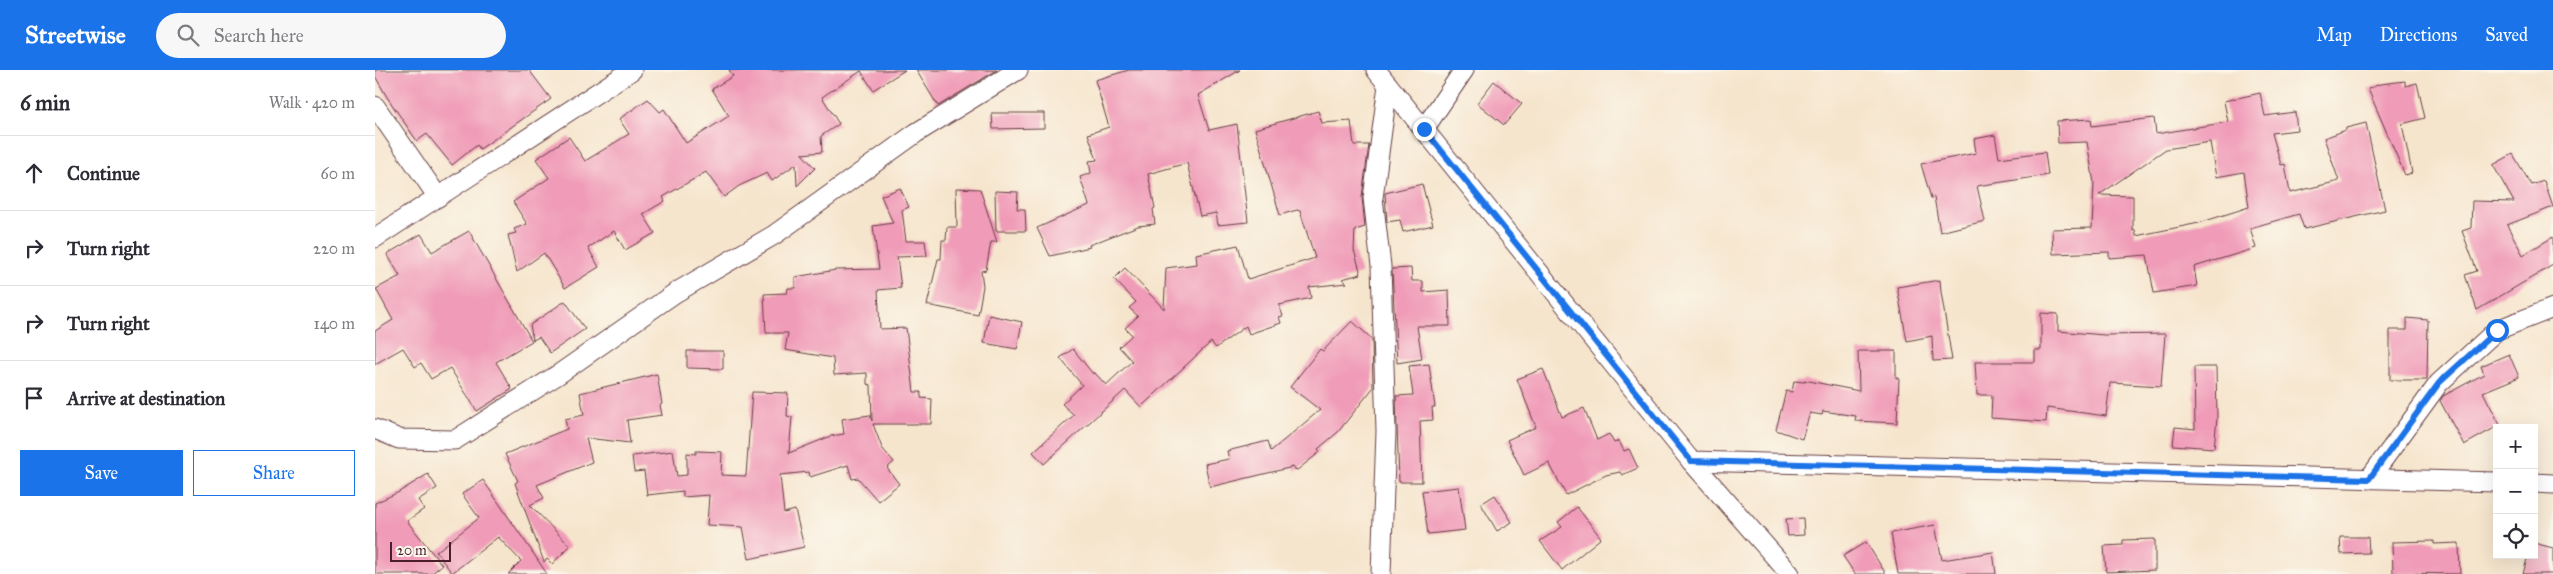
<!DOCTYPE html>
<html lang="en">
<head>
<meta charset="utf-8">
<style>
	:root { --surface:#fff; --page:#f7f7f7; --text:#2b2b33; --muted:#7c7c81; --line:#e1e1e2; --accent:#1a73e8 }
	body { margin:0; font-family:"IM FELL Great Primer",serif; background:var(--page); color:var(--text) }
	.controls { position:absolute; right:15px; bottom:15px; display:grid; overflow:hidden; border-radius:0px; box-shadow:0 5px 20px #0002 }
	.controls button { width:45px; height:45px; display:grid; place-items:center; padding:0; border:0; border-bottom:1px solid var(--line); background:var(--surface); color:var(--text); font:25px sans-serif }
	.scale { position:absolute; left:15px; bottom:12px; width:61px; box-sizing:border-box; padding-left:5px; border:2px solid #4a1f2b; border-top:0; font-size:14px; line-height:18px; white-space:nowrap; color:#4a1f2b; -webkit-text-stroke:4px #fbf7ec; paint-order:stroke }
	.stop { position:absolute; width:15px; height:15px; margin:-11px; border:4px solid #1a73e8; border-radius:50%; background:#fff }
	.stop.end { background:#1a73e8; border-color:#fff; box-shadow:0 1px 5px #0008 }
	.list { margin:0; padding:0; list-style:none }
	h2 { display:flex; justify-content:space-between; align-items:center; height:65px; margin:0; padding:0 20px; font-size:21px }
	h2 small { font-size:16px; font-weight:400; color:var(--muted) }
	.list li { display:grid; grid-template-columns:32px 1fr auto; gap:15px; align-items:center; box-sizing:border-box; height:75px; padding:0 20px; border-top:1px solid var(--line) }
	.list b { display:block; font-size:19px; white-space:nowrap }
	.list em { font-size:16px; font-style:normal; color:var(--muted) }
	.actions { display:flex; gap:10px; padding:15px 20px }
	.actions a { flex:1; padding:11px 0; border:1px solid var(--accent); border-radius:0px; text-align:center; font-size:18px; color:var(--accent) }
	.actions .main { background:var(--accent); color:#fff }
	.icon { flex:none; width:28px; height:28px; fill:none; stroke:currentColor; stroke-width:2; stroke-linecap:round; stroke-linejoin:round }
	.map { position:relative; flex:none; width:2178px; height:504px; overflow:hidden }
	header { display:flex; align-items:center; gap:30px; box-sizing:border-box; height:70px; padding:0 25px; background:var(--accent); color:#fff }
	header strong { font-size:24px }
	nav { display:flex; gap:28px; margin-inline-start:auto; font-size:18px }
	.search { width:350px; height:45px; background:var(--page); display:flex; align-items:center; gap:12px; box-sizing:border-box; padding:0 18px; border-radius:28px; color:var(--muted); font-size:19px }
	main { display:flex }
	aside { flex:1; background:var(--surface) }
	.map>svg:first-child { display:block }
</style>
</head>
<body>
<header>
<strong>Streetwise</strong>
<div class="search"><svg class="icon" aria-label="search" viewBox="0 0 24 24"><circle cx="10" cy="10" r="6"/><path d="M15 15l6 6"/></svg>Search here</div>
<nav><a>Map</a><a>Directions</a><a>Saved</a></nav>
</header>
<main>
<aside>
<h2>6 min<small>Walk · 420 m</small></h2>
<ul class="list">
<li><svg class="icon" aria-label="ahead" viewBox="0 0 24 24"><path d="M12 20V5M6 11l6-6 6 6"/></svg><div><b>Continue</b></div><em>60 m</em></li>
<li><svg class="icon" aria-label="right" viewBox="0 0 24 24"><path d="M7 20v-9h11M14 6l5 5-5 5"/></svg><div><b>Turn right</b></div><em>220 m</em></li>
<li><svg class="icon" aria-label="right" viewBox="0 0 24 24"><path d="M7 20v-9h11M14 6l5 5-5 5"/></svg><div><b>Turn right</b></div><em>140 m</em></li>
<li><svg class="icon" aria-label="arrive" viewBox="0 0 24 24"><path d="M6 21V4h12l-3 4 3 4H6"/></svg><div><b>Arrive at destination</b></div></li>
</ul>
<div class="actions"><a class="main">Save</a><a>Share</a></div>
</aside>
<div class="map">
<svg width="2178" height="504" viewBox="0 0 2178 504">
	<rect width="100%" height="100%" fill="#fbf7ec"/>
	<filter id="ink" filterUnits="userSpaceOnUse"><feTurbulence type="fractalNoise" baseFrequency=".02" numOctaves="2"/><feDisplacementMap in="SourceGraphic" scale="10" xChannelSelector="R" yChannelSelector="G"/><feConvolveMatrix kernelMatrix="1 2 1 2 8 2 1 2 1" color-interpolation-filters="sRGB"/></filter>
	<filter id="wash" filterUnits="userSpaceOnUse"><feTurbulence type="fractalNoise" baseFrequency=".0096" numOctaves="4" result="noise"/><feDisplacementMap in="SourceGraphic" scale="20" xChannelSelector="R" yChannelSelector="G"/><feGaussianBlur stdDeviation="1.12" result="paint"/><feColorMatrix in="noise" values="0 0 0 0 0 0 0 0 0 0 0 0 0 0 0 0 0 1.4 0 .05"/><feComposite in="paint" operator="in"/></filter>
	<g filter="url(#wash)">
		<rect width="100%" height="100%" fill="#f6e5cd"/>
		<g id="blocks">
			<!-- building -->
			<g fill="#f09bb8" fill-rule="evenodd">
				<polygon points="0,0 154,0 176,29 105,79 102,75 77,95 52,64 42,71 12,27 0,6"/>
				<polygon points="354,0 530,0 498,20 486,1 447,27 464,54 446,66 447,82 427,84 440,98 422,116 421,94 397,111 392,103 364,116 349,127 331,102 288,127 290,131 268,144 280,163 250,180 239,161 213,178 224,197 190,218 169,183 142,202 133,165 141,163 139,159 152,154 138,132 174,108 161,89 194,67 210,91 254,64 244,49 273,29 285,42 289,39 311,73 354,46 337,19 358,6"/>
				<polygon points="541,0 622,0 563,36"/>
				<polygon points="754,0 865,0 823,25 834,60 862,54 873,152 843,155 841,143 825,146 812,93 773,104 780,138 778,139 780,154 763,156 714,175 715,177 675,186 662,158 714,135 705,107 716,103 714,91 722,90 713,64 734,57 720,10"/>
				<polygon points="1119,11 1147,34 1129,55 1102,33"/>
				<polygon points="2030,11 2030,16 2042,13 2050,48 2027,54 2037,103 2030,105 1993,19 2005,14"/>
				<path d="M 1885,23 L 1890,46 L 1920,42 L 1922,60 L 1897,63 L 1906,95 L 1910,94 L 1915,123 L 1964,111 L 1949,68 L 1971,60 L 1971,58 L 1991,53 L 2010,140 L 1929,159 L 1924,144 L 1875,158 L 1881,178 L 1819,197 L 1822,216 L 1779,223 L 1772,185 L 1734,188 L 1734,182 L 1678,184 L 1677,159 L 1717,158 L 1719,113 L 1712,72 L 1683,73 L 1682,51 L 1716,49 L 1717,56 L 1779,48 L 1781,64 L 1853,52 L 1849,31 ZM 1835,72 L 1841,107 L 1869,102 L 1874,137 L 1824,153 L 1761,166 L 1760,160 L 1758,161 L 1758,126 L 1724,125 L 1791,79 Z"/>
				<polygon points="943,41 947,53 976,51 979,75 994,75 987,127 990,157 980,160 979,180 986,204 967,209 972,213 934,217 936,228 904,235 908,246 904,247 906,253 874,264 871,256 841,278 836,272 766,337 750,320 669,394 658,382 699,345 687,334 707,315 685,288 698,279 718,304 719,302 731,315 757,291 744,277 757,265 750,258 763,246 754,238 761,232 739,209 750,198 789,239 791,198 822,194 821,184 863,175 873,209 940,188 925,141 922,140 905,145 880,59"/>
				<polygon points="617,43 669,43 669,58 618,59"/>
				<polygon points="1620,65 1624,88 1670,82 1673,105 1602,116 1610,151 1565,162 1559,127 1556,128 1546,94 1601,83 1599,69"/>
				<polygon points="2138,84 2156,115 2169,111 2178,137 2132,155 2148,185 2178,167 2178,195 2102,240 2090,205 2102,201 2087,161 2096,158 2097,131 2139,132 2118,95"/>
				<polygon points="1047,114 1058,155 1028,162 1025,150 1012,152 1010,123"/>
				<polygon points="525,118 534,137 527,140 531,171 550,171 552,186 522,187 526,218 503,220 505,259 531,258 539,322 546,322 546,328 557,329 556,354 498,354 507,378 519,392 512,398 524,414 503,431 483,408 477,409 473,395 435,407 434,402 405,405 409,443 420,440 429,477 374,489 368,457 332,455 334,425 308,427 308,421 272,425 269,401 259,402 257,386 298,381 302,406 312,405 312,383 321,384 321,381 347,382 346,405 371,406 377,322 413,323 412,346 417,347 414,383 456,366 469,364 467,349 495,345 497,351 496,315 492,314 492,303 459,305 458,288 410,280 413,263 391,263 389,224 412,223 413,218 420,218 420,207 461,200 504,199 498,156 518,153 506,126"/>
				<polygon points="581,118 605,119 622,172 616,172 611,200 606,201 608,216 603,245 552,235 563,189 566,189 567,170 571,170 572,157 582,157"/>
				<polygon points="620,121 643,122 642,139 650,139 651,161 621,161"/>
				<polygon points="94,161 157,271 121,292 137,319 102,341 75,298 56,309 46,293 40,297 28,278 0,294 0,261 18,250 1,219 25,206 12,184 46,164 57,182"/>
				<polygon points="1036,198 1037,211 1048,211 1048,222 1074,220 1075,256 1042,256 1047,289 1022,293 1017,199"/>
				<polygon points="1565,210 1566,222 1577,290 1558,291 1557,266 1532,271 1522,217"/>
				<polygon points="190,231 210,259 175,283 164,267 158,270 155,255"/>
				<polygon points="1666,243 1683,244 1683,261 1729,265 1790,264 1786,316 1735,313 1731,346 1672,338 1671,352 1616,348 1617,325 1602,325 1600,292 1660,292 1660,280 1666,280"/>
				<polygon points="614,245 647,252 642,279 609,273"/>
				<polygon points="2032,248 2053,250 2052,310 2015,310 2015,260 2032,260"/>
				<polygon points="977,251 997,269 998,318 963,362 943,379 945,382 921,401 918,397 835,417 830,394 854,389 852,381 893,371 896,381 945,340 915,317 945,279 948,281"/>
				<polygon points="312,281 348,281 348,299 312,298"/>
				<polygon points="1483,281 1521,281 1521,308 1524,308 1522,353 1480,351 1481,346 1448,341 1447,345 1435,343 1427,369 1401,360 1411,321 1417,322 1419,311 1429,312 1429,310 1484,321"/>
				<polygon points="2134,284 2144,307 2108,322 2125,355 2089,375 2065,331 2068,326 2109,304 2106,296"/>
				<polygon points="1054,294 1060,337 1057,337 1058,350 1045,351 1047,412 1024,412 1021,326 1038,325 1034,296"/>
				<polygon points="1819,297 1841,297 1842,348 1839,378 1798,375 1800,357 1820,359"/>
				<polygon points="1168,299 1187,347 1209,338 1222,370 1234,364 1239,373 1244,371 1249,381 1254,379 1263,398 1247,405 1245,402 1231,405 1191,425 1174,393 1149,405 1132,370 1161,357 1142,309"/>
				<polygon points="282,304 287,334 285,335 287,345 252,350 255,373 211,368 217,392 162,415 169,428 155,435 195,476 177,494 172,489 169,492 140,413 143,411 130,384 192,359 190,349 209,345 205,323"/>
				<polygon points="53,404 62,418 43,430 49,439 32,451 67,495 56,504 0,504 0,433 24,422"/>
				<polygon points="108,410 156,480 172,504 133,504 146,491 123,467 77,503 61,482 104,448 87,424"/>
				<polygon points="1084,417 1090,460 1053,464 1047,421"/>
				<polygon points="1120,425 1137,452 1122,461 1106,434"/>
				<polygon points="1202,437 1226,468 1187,500 1165,471 1187,457 1183,452"/>
				<polygon points="1428,448 1429,465 1413,466 1411,449"/>
				<polygon points="1560,455 1567,490 1618,482 1621,504 1523,504 1516,463"/>
				<polygon points="1965,467 1993,467 1994,483 1966,484"/>
				<polygon points="1780,469 1780,500 1731,502 1729,476 1748,475 1748,470"/>
				<polygon points="2059,471 2059,474 2084,473 2085,504 2018,503 2017,472"/>
				<polygon points="1491,472 1511,504 1480,504 1468,486"/>
				<polygon points="2159,473 2178,478 2178,504 2148,504 2153,485 2159,485"/>
			</g>
		</g>
	</g>
	<g filter="url(#ink)">
		<use href="#blocks" fill-opacity="0" stroke="#643d43" stroke-width="1"/>
		<g fill="none" stroke-linecap="round" stroke-linejoin="round">
			<!-- minor casing -->
			<g stroke="#643d43" stroke-width="21">
				<g id="minor">
					<polyline points="1001,0 1316,391 2122,412"/>
					<polyline points="0,36 63,127"/>
					<polyline points="1049,59 1089,0"/>
					<polyline points="0,168 257,0"/>
					<polyline points="0,359 24,369 80,370 184,304 300,223 399,165 541,63 643,0"/>
					<polyline points="1316,391 1415,504"/>
					<polyline points="1994,409 2064,313 2122,260 2178,238"/>
					<polyline points="2159,413 2178,414"/>
					<polyline points="1006,504 1011,361 1006,196 998,128 1013,15"/>
				</g>
			</g>
			<!-- minor -->
			<use href="#minor" stroke="#fff" stroke-width="19"/>
		</g>
	</g>
	<g fill="none" stroke-linecap="round" stroke-linejoin="round" filter="url(#ink)">
		<!-- route -->
		<polyline stroke="#1a73e8" stroke-width="6" points="1049,59 1316,391 1994,409 2064,313 2122,260"/>
	</g>
</svg>
<div class="controls">
<button>+</button>
<button>−</button>
<button><svg class="icon" aria-label="locate" viewBox="0 0 24 24"><circle cx="12" cy="12" r="6"/><path d="M12 2v4M12 18v4M2 12h4M18 12h4"/></svg></button>
</div>
<div class="scale">20 m</div>
<div class="stop" style="left:2122px;top:260px"></div>
<div class="stop end" style="left:1049px;top:59px"></div>
</div>
</main>
</body>
</html>
